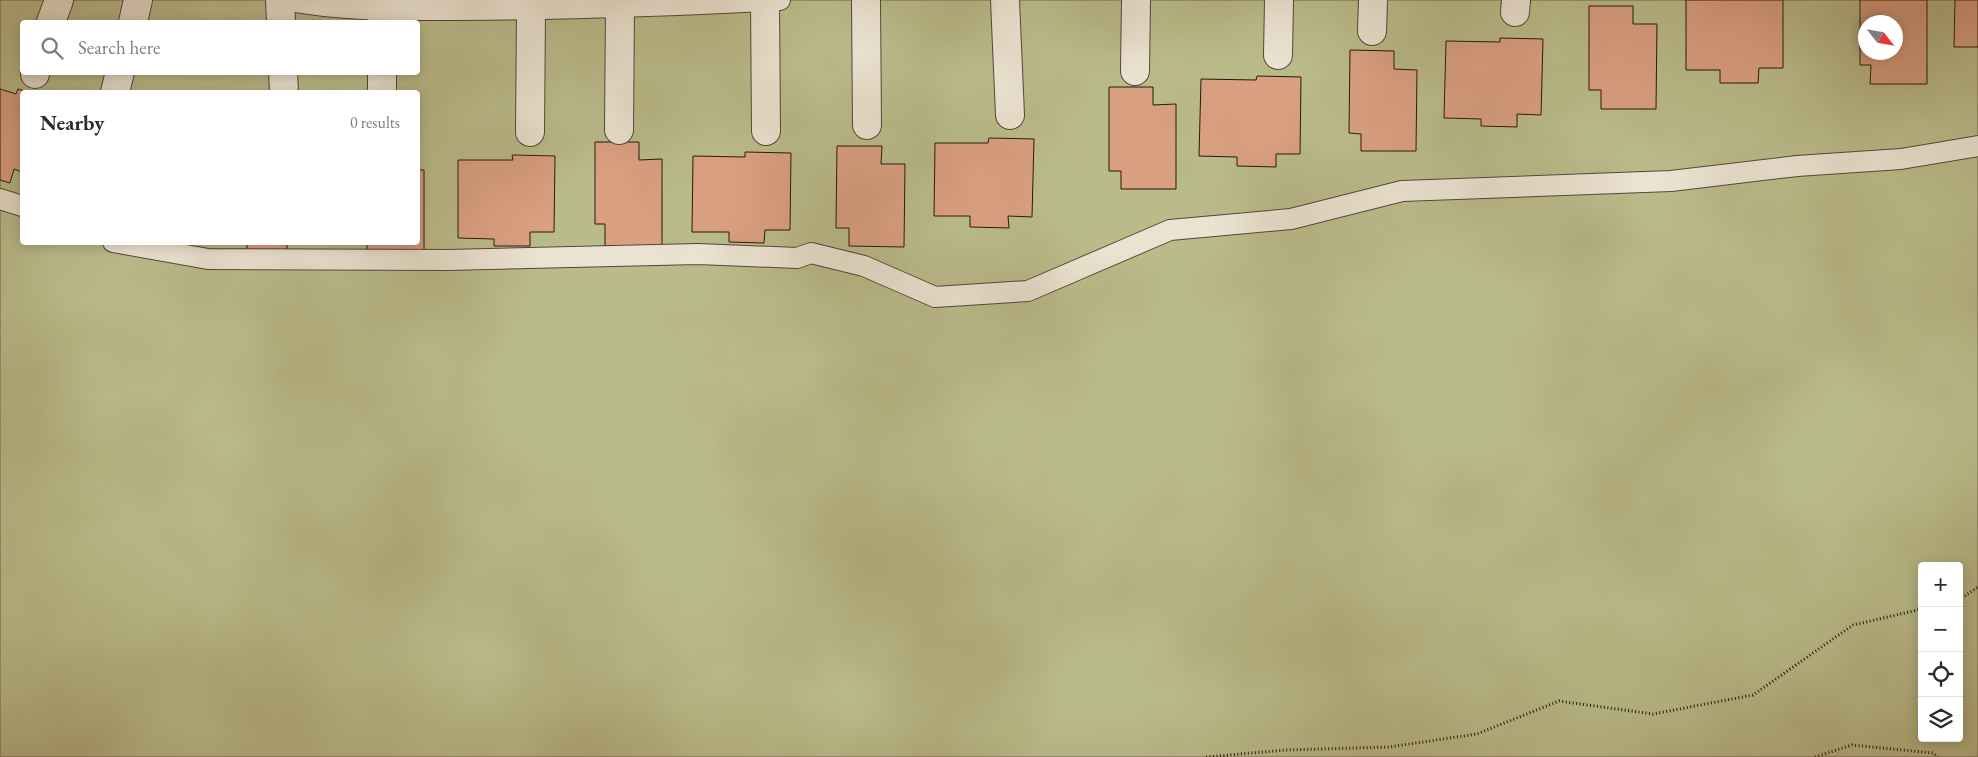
<!DOCTYPE html>
<html lang="en">
<head>
<meta charset="utf-8">
<style>
	:root { --surface:#fff; --page:#f7f7f7; --text:#2b2b33; --muted:#7c7c81; --line:#e1e1e2 }
	body { margin:0; font-family:"EB Garamond",serif; background:var(--page); color:var(--text) }
	.controls { position:absolute; right:15px; bottom:15px; display:grid; overflow:hidden; border-radius:5px; box-shadow:0 2px 12px #0003 }
	.controls button { width:45px; height:45px; display:grid; place-items:center; padding:0; border:0; border-bottom:1px solid var(--line); background:var(--surface); color:var(--text); font:25px sans-serif }
	.compass { position:absolute; left:1858px; top:15px; width:45px; height:45px; border-radius:50%; background:var(--surface); box-shadow:0 2px 12px #0003; rotate:121deg }
	.list { margin:0; padding:0; list-style:none }
	h2 { display:flex; justify-content:space-between; align-items:center; height:65px; margin:0; padding:0 20px; font-size:21px }
	h2 small { font-size:16px; font-weight:400; color:var(--muted) }
	.icon { flex:none; width:28px; height:28px; fill:none; stroke:currentColor; stroke-width:2; stroke-linecap:round; stroke-linejoin:round }
	.map { position:relative; flex:none; width:1978px; height:757px; overflow:hidden }
	.search { position:absolute; background:var(--surface); box-shadow:0 2px 12px #0003; left:20px; top:20px; width:400px; height:55px; display:flex; align-items:center; gap:12px; box-sizing:border-box; padding:0 18px; border-radius:5px; color:var(--muted); font-size:19px }
	.panel { position:absolute; background:var(--surface); box-shadow:0 2px 12px #0003; left:20px; top:90px; width:400px; height:155px; border-radius:5px }
	.map>svg:first-child { display:block }
</style>
</head>
<body>
<div class="map">
<svg width="1978" height="757" viewBox="0 0 1978 757">
	<rect width="100%" height="100%" fill="#e0d4ba"/>
	<filter id="stains"><feTurbulence type="fractalNoise" baseFrequency=".004" numOctaves="4"/><feColorMatrix values="0 0 0 0 .2 0 0 0 0 .09 0 0 0 0 .02 0 0 0 .5 -.17"/></filter>
	<radialGradient id="worn" r=".72"><stop offset=".6" stop-color="#630" stop-opacity="0"/><stop offset="1" stop-color="#630" stop-opacity=".3"/></radialGradient>
	<!-- green -->
	<path fill="#babb8b" stroke="#72694c" fill-rule="evenodd" d="M 0,0 L 1978,0 L 1978,757 L 0,757 ZM 22,22 L 418,22 L 418,72 L 22,72 ZM 1866,22 L 1896,22 L 1896,52 L 1866,52 ZM 22,92 L 418,92 L 418,242 L 22,242 ZM 1922,566 L 1959,566 L 1959,738 L 1922,738 Z"/>
	<!-- building -->
	<g fill="#daa082" stroke="#29170d" fill-rule="evenodd">
		<polygon points="1686,0 1783,0 1783,68 1759,68 1758,83 1720,83 1720,70 1686,70"/>
		<path d="M 1860,0 L 1927,0 L 1927,84 L 1870,84 L 1871,65 L 1860,65 ZM 1866,22 L 1896,22 L 1896,52 L 1866,52 Z"/>
		<polygon points="1955,0 1978,0 1978,47 1954,47"/>
		<polygon points="1589,6 1633,6 1633,24 1657,24 1656,109 1601,109 1601,90 1589,90"/>
		<polygon points="1500,38 1543,39 1541,115 1517,114 1517,127 1481,126 1481,119 1444,118 1446,41 1500,42"/>
		<polygon points="1350,50 1394,51 1394,69 1417,70 1416,151 1361,151 1361,134 1349,133"/>
		<polygon points="1257,76 1301,77 1300,154 1276,154 1276,167 1237,166 1237,157 1199,156 1201,79 1256,80"/>
		<polygon points="1109,87 1153,87 1153,105 1176,104 1176,189 1121,189 1121,171 1109,171"/>
		<polygon points="0,89 16,94 18,89 28,92 22,92 22,172 14,169 10,183 0,180"/>
		<polygon points="989,138 1034,139 1032,217 1008,216 1009,228 970,227 970,216 934,216 935,143 988,143"/>
		<polygon points="595,142 639,142 639,160 662,159 662,246 605,246 605,224 595,224"/>
		<polygon points="837,146 882,146 881,164 905,164 904,247 849,246 849,228 836,228"/>
		<polygon points="745,152 791,153 790,230 765,230 764,243 729,242 729,232 692,232 693,156 745,157"/>
		<polygon points="512,155 555,156 554,232 530,232 530,246 494,246 494,239 458,238 458,160 513,160"/>
		<polygon points="418,170 424,170 424,255 367,255 367,242 418,242"/>
		<rect x="247" y="242" width="40" height="8"/>
	</g>
	<g fill="none" stroke-linecap="round" stroke-linejoin="round">
		<!-- lane casing -->
		<g stroke="#574638" stroke-width="22">
			<g id="lane">
				<path d="M 284,0 C 347,12 398,10 461,10 C 568,9 674,6 780,0"/>
				<polyline points="0,199 22,206"/>
				<polyline points="113,242 208,259 448,260 698,254 797,258 811,253 864,266 935,297 1028,291 1170,230 1291,219 1402,191 1671,181 1797,166 1901,159 1978,146"/>
			</g>
		</g>
		<!-- street casing -->
		<g stroke="#574638" stroke-width="30">
			<g id="street">
				<polyline points="280,0 281,22"/>
				<polyline points="866,0 867,125"/>
				<polyline points="1005,0 1010,115"/>
				<polyline points="765,1 766,131"/>
				<polyline points="1515,12 1516,0"/>
				<polyline points="51,22 59,0"/>
				<polyline points="133,22 138,0"/>
				<polyline points="382,22 382,11"/>
				<polyline points="1372,31 1373,0"/>
				<polyline points="1278,55 1279,0"/>
				<polyline points="1135,71 1136,0"/>
				<polyline points="283,72 284,92"/>
				<polyline points="35,74 35,72"/>
				<polyline points="115,92 120,72"/>
				<polyline points="382,92 382,72"/>
				<polyline points="619,130 620,7"/>
				<polyline points="530,132 531,10"/>
			</g>
		</g>
		<!-- path -->
		<g stroke="#29170d" stroke-width="3" stroke-dasharray="1 2.5" stroke-linecap="butt">
			<polyline points="1959,600 1978,587"/>
			<polyline points="1206,757 1286,750 1389,747 1477,734 1559,701 1653,714 1753,695 1853,625 1922,609"/>
			<polyline points="1815,757 1852,745 1933,753 1938,757"/>
		</g>
		<!-- lane -->
		<use href="#lane" stroke="#ebe3d2" stroke-width="20"/>
		<!-- street -->
		<use href="#street" stroke="#ebe3d2" stroke-width="28"/>
	</g>
	<rect width="100%" height="100%" filter="url(#stains)"/>
	<rect width="100%" height="100%" fill="url(#worn)"/>
</svg>
<div class="controls">
<button>+</button>
<button>−</button>
<button><svg class="icon" aria-label="locate" viewBox="0 0 24 24"><circle cx="12" cy="12" r="6"/><path d="M12 2v4M12 18v4M2 12h4M18 12h4"/></svg></button>
<button><svg class="icon" aria-label="layers" viewBox="0 0 24 24"><path d="M12 4l9 5-9 5-9-5zM3 14l9 5 9-5"/></svg></button>
</div>
<svg class="compass" viewBox="-18 -18 36 36"><path d="M0-13l5 13h-10z" fill="#e53935"/><path d="M0 13l5-13h-10z" fill="#7c7c81"/></svg>
<div class="search"><svg class="icon" aria-label="search" viewBox="0 0 24 24"><circle cx="10" cy="10" r="6"/><path d="M15 15l6 6"/></svg>Search here</div>
<section class="panel">
<h2>Nearby<small>0 results</small></h2>
<ul class="list">
</ul>
</section>
</div>
</body>
</html>
